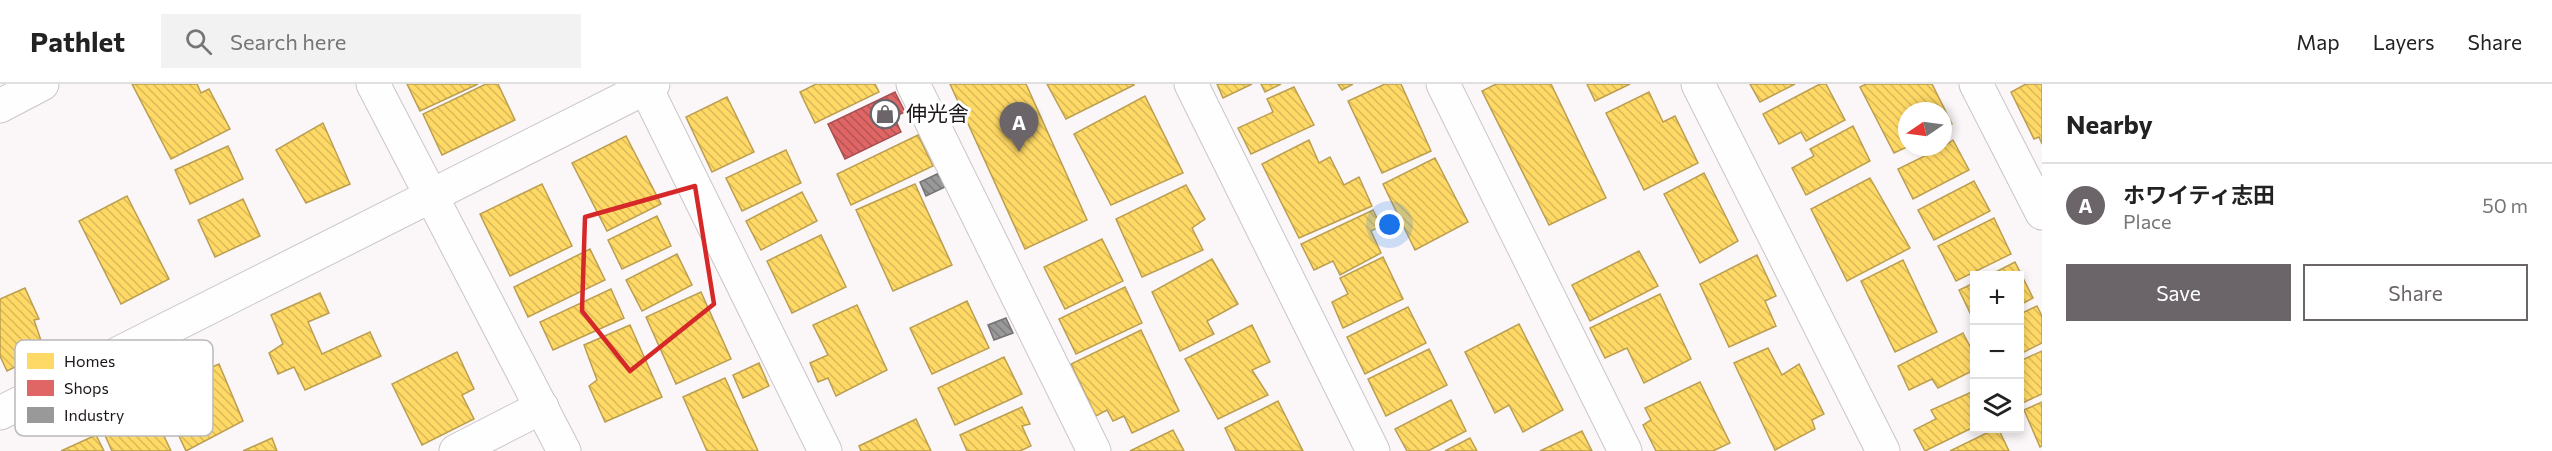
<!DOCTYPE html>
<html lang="en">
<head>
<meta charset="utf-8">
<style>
	:root { --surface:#fff; --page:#f2f2f2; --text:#222; --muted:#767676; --line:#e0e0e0; --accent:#6b6569 }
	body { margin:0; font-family:Commissioner,"Noto Sans JP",sans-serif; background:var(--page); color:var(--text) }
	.controls { position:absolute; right:18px; bottom:18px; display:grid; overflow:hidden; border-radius:0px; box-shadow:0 3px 9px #0003 }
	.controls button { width:54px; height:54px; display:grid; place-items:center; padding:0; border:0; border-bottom:2px solid var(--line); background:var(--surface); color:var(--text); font:30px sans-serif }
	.compass { position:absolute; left:1898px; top:18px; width:54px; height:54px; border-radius:50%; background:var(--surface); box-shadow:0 3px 9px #0003; rotate:257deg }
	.you { position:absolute; left:1390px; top:141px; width:21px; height:21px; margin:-15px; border:4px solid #fff; border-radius:50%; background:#1a73e8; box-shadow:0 0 0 9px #1a73e833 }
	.badge { display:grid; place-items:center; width:39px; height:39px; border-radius:50%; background:var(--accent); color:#fff; font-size:20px; font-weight:700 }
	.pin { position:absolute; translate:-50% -50px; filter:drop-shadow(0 2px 3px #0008) }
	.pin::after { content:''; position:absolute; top:32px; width:21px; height:18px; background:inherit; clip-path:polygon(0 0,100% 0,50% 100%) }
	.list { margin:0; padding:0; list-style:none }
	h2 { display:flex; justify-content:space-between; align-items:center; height:78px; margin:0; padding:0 24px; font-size:26px }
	h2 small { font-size:20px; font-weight:400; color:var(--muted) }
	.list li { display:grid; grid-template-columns:39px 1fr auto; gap:18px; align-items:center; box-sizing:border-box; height:84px; padding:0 24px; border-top:2px solid var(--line) }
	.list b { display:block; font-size:22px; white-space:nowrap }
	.list p { margin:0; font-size:20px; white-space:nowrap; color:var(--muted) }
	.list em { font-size:20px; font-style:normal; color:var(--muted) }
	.actions { display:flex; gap:12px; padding:18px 24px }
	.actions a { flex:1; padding:14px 0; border:2px solid var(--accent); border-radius:0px; text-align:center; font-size:21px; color:var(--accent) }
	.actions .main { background:var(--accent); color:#fff }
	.icon { flex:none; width:33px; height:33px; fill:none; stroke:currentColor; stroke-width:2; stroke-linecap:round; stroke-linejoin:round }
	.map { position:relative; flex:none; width:2042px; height:367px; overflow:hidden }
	header { display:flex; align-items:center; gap:36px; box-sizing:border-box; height:84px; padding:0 30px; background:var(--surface); border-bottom:2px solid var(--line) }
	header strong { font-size:28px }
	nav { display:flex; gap:33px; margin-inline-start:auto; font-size:21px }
	.search { width:420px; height:54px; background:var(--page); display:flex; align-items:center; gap:15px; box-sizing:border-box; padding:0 21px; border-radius:0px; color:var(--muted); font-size:22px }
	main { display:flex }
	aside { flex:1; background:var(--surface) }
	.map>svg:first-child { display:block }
</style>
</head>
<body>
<header>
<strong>Pathlet</strong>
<div class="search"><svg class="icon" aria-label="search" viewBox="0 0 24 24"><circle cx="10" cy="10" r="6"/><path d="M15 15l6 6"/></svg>Search here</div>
<nav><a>Map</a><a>Layers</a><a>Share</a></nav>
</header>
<main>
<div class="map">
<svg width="2042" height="367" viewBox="0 0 2042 367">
	<defs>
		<pattern id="homes-back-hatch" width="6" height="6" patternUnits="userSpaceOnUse" patternTransform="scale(1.5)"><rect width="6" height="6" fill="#ffd966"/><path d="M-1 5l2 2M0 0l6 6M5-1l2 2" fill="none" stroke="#daba58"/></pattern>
		<pattern id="shops-back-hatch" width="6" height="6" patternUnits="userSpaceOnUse" patternTransform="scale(1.5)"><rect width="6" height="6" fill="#e06666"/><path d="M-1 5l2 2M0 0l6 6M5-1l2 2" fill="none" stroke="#b55353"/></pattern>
		<pattern id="industry-back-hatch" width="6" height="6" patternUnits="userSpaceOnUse" patternTransform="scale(1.5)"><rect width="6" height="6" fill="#999"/><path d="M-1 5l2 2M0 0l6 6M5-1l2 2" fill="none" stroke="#7c7c7c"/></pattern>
	</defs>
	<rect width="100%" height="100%" fill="#fbf7f9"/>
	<!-- homes -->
	<g fill="url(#homes-back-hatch)" stroke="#bb9e50" stroke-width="1.5">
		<polygon points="132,0 197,0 201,9 209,5 230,45 171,75"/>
		<polygon points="407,0 478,0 420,27"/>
		<polygon points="486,0 498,0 515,36 442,71 423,30"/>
		<polygon points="816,0 875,0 879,8 815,39 800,8"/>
		<polygon points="950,0 1026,0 1087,136 1025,165"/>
		<polygon points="1047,0 1134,0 1134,1 1066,35"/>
		<polygon points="1217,0 1252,0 1223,14"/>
		<polygon points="1261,0 1281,0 1265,8"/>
		<polygon points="1338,0 1353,0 1342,6"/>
		<polygon points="1385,0 1401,0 1431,67 1382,89 1348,17"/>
		<polygon points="1496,0 1551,0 1606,114 1549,141 1482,7"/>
		<polygon points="1587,0 1630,0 1595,17"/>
		<polygon points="1750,0 1795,0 1760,18"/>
		<polygon points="1820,0 1826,0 1845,36 1806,57 1801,48 1779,60 1763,30"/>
		<polygon points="1866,0 1932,0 1952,40 1943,45 1943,27 1907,27 1907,63 1894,69 1860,3"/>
		<polygon points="2026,0 2042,0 2042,60 2039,53 2034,55 2011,8"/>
		<polygon points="1294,3 1314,41 1251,70 1238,44 1273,28 1267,15"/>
		<polygon points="1649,8 1663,38 1675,32 1698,79 1644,106 1606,29"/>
		<polygon points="1145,12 1183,89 1111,121 1074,50"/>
		<polygon points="727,13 754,68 712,88 686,33"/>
		<polygon points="323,39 350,100 306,119 276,66"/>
		<polygon points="1853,42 1870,77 1806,111 1792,84 1814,72 1810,65"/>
		<polygon points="918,51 933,82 851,121 837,90"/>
		<polygon points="626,52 661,120 607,147 572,79"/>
		<polygon points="1309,56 1319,79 1330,73 1344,101 1359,93 1372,122 1299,154 1262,80"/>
		<polygon points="1953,56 1969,86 1913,115 1898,85 1943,63"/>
		<polygon points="228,62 243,95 190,120 175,86"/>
		<polygon points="786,66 801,99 742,127 726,94"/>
		<polygon points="1435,74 1468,138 1415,166 1383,100"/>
		<polygon points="1704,89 1738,157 1700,179 1664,110"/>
		<polygon points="1870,94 1910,164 1847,197 1811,125"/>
		<polygon points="1974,97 1990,127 1934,156 1918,126"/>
		<polygon points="542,100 572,162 510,192 480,130"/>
		<polygon points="915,100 952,181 893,207 856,126"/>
		<polygon points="1186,101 1205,135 1192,144 1203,166 1142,193 1116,135"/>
		<polygon points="802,108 817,137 761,166 746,137"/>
		<polygon points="127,112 169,195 121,220 79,137"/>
		<polygon points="243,115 260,152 215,173 198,136"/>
		<polygon points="1373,126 1381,142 1371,147 1381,169 1340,191 1333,177 1314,186 1301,160"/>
		<polygon points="657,132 671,162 622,185 608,156"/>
		<polygon points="1994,134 2011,170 1956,197 1938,162"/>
		<polygon points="821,151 846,203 792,229 767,177"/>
		<polygon points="1102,155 1123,197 1065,225 1044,183"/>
		<polygon points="590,165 605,196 528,233 514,203"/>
		<polygon points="1639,167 1658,202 1590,237 1572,201"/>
		<polygon points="677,170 692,201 642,227 626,196"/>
		<polygon points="1757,171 1776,212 1765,217 1776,242 1729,263 1700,200"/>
		<polygon points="1383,173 1403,215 1343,244 1332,218 1348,210 1340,194"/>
		<polygon points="1212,175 1238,220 1207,237 1214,250 1180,267 1152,208"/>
		<polygon points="1903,176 1937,248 1895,268 1861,197"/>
		<polygon points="2015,178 2033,214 2020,221 2020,192 1988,192"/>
		<polygon points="1974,199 1974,237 1959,206"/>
		<polygon points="1125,203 1142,239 1076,270 1059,235"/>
		<polygon points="25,204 39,235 34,236 45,268 7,287 0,272 0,215"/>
		<polygon points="611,205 624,234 553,266 540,238"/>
		<polygon points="701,208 731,275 676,300 646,233"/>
		<polygon points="320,209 329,229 308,238 322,270 370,248 381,272 305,306 294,283 278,290 269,269 283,260 271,231"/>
		<polygon points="1660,210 1691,275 1644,299 1627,264 1605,274 1590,244"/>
		<polygon points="967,217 989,264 932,290 910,244"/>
		<polygon points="857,221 887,286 836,312 828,294 818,298 810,279 828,271 813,241"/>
		<polygon points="2037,222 2042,232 2042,259 2020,270 2020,230"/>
		<polygon points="1408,223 1426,259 1365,290 1347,253"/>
		<polygon points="1519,240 1563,326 1523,348 1509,321 1495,329 1465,268"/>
		<polygon points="630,241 662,313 605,338 589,302 597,296 584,261"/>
		<polygon points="1252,241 1270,278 1252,286 1268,311 1218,335 1185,275"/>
		<polygon points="1141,246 1179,327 1132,349 1124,332 1113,337 1107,326 1096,332 1071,280"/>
		<polygon points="1963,249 1974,270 1974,286 1938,304 1932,295 1909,306 1898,282"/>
		<polygon points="1768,264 1782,291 1799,280 1824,330 1812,336 1815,345 1775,366 1734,279"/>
		<polygon points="1429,265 1447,301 1386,332 1368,295"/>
		<polygon points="2042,267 2042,310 2020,320 2020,277"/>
		<polygon points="457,268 474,305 462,311 474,335 422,361 392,300"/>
		<polygon points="191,271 201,288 219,280 243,337 186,367 151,292"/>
		<polygon points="1004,273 1022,310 955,341 938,304"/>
		<polygon points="759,279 769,302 743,314 733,291"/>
		<polygon points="725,294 758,367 707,367 683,313"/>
		<polygon points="1700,298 1730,359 1713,367 1656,367 1643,341 1651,336 1645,324"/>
		<polygon points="142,305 171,367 112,367 104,349 131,336 121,315"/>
		<polygon points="1974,307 1974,343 1925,367 1914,346 1936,335 1931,326"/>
		<polygon points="1451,316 1466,347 1428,367 1407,367 1395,345"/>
		<polygon points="1278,317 1303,367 1236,367 1225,344"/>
		<polygon points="2042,318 2042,362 2040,363 2024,326"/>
		<polygon points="1022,323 1030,340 1022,342 1031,362 1020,367 967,367 960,351"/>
		<polygon points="916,335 931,367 861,367 859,362"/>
		<polygon points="1998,344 2009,367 1950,367 1997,344"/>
		<polygon points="1173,346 1184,367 1130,367"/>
		<polygon points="1582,347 1592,367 1540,367"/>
		<polygon points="96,351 104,367 61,367"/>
		<polygon points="272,354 277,367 243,367"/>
		<polygon points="1470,354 1477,367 1445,367"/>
	</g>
	<!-- shops -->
	<polygon fill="url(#shops-back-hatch)" stroke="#a64e50" stroke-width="1.5" points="895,8 905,28 894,33 901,48 845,75 828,40"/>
	<!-- industry -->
	<g fill="url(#industry-back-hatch)" stroke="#747273" stroke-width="1.5">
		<polygon points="939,89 945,103 926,112 920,98"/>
		<polygon points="1006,234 1013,249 994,256 988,241"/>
	</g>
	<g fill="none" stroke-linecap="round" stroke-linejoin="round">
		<!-- street casing -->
		<g stroke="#cac5c8" stroke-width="35">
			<g id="street">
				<polyline points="373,0 564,367"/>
				<polyline points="644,0 825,367"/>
				<polyline points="913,0 1094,367"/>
				<polyline points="1191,0 1373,367"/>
				<polyline points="1443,0 1625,367"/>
				<polyline points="1698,0 1883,367"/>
				<polyline points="1976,0 2042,129"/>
				<polyline points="0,22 42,0"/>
				<polyline points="0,329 653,0"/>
				<polyline points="456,367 542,323"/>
			</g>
		</g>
		<!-- street -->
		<use href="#street" stroke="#fefefe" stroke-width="33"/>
	</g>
	<!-- marked area -->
	<path fill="none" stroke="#d62828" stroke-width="4.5" stroke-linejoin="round" d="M 695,102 L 714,220 L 630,287 L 582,227 L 585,133 Z"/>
	<!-- icons -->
	<defs>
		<g id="shop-ring" transform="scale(1.5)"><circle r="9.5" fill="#fff" stroke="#6b6569" stroke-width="1.5"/><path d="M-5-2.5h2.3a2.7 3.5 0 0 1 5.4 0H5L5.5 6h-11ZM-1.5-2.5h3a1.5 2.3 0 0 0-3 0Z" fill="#6b6569"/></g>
	</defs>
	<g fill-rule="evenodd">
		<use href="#shop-ring" x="885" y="30"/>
	</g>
	<g text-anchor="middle" stroke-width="6" stroke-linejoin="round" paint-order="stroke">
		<!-- poi labels -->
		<g font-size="21" fill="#1d161b" stroke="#fff" text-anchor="start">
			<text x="906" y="37">伸光舎</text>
		</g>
	</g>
	<!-- legend -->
	<rect x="15" y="256" width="198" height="96" rx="9" fill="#fff" stroke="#bbb9bb" stroke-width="1.5"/>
	<rect x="27" y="269" width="27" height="16" fill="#ffd966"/>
	<rect x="27" y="296" width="27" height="16" fill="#e06666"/>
	<rect x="27" y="323" width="27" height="16" fill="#999"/>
	<g font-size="16" fill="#1d161b">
		<text x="64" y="283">Homes</text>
		<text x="64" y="310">Shops</text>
		<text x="64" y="337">Industry</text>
	</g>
</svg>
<div class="controls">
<button>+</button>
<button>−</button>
<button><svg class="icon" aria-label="layers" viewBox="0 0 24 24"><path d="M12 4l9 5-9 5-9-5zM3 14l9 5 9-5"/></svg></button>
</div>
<svg class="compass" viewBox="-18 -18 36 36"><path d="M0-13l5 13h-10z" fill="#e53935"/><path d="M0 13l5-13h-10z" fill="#767676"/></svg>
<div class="you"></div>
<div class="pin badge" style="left:1019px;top:68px">A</div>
</div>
<aside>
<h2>Nearby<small></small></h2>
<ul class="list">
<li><span class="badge">A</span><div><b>ホワイティ志田</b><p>Place</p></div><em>50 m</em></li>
</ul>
<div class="actions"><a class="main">Save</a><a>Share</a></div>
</aside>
</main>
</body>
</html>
